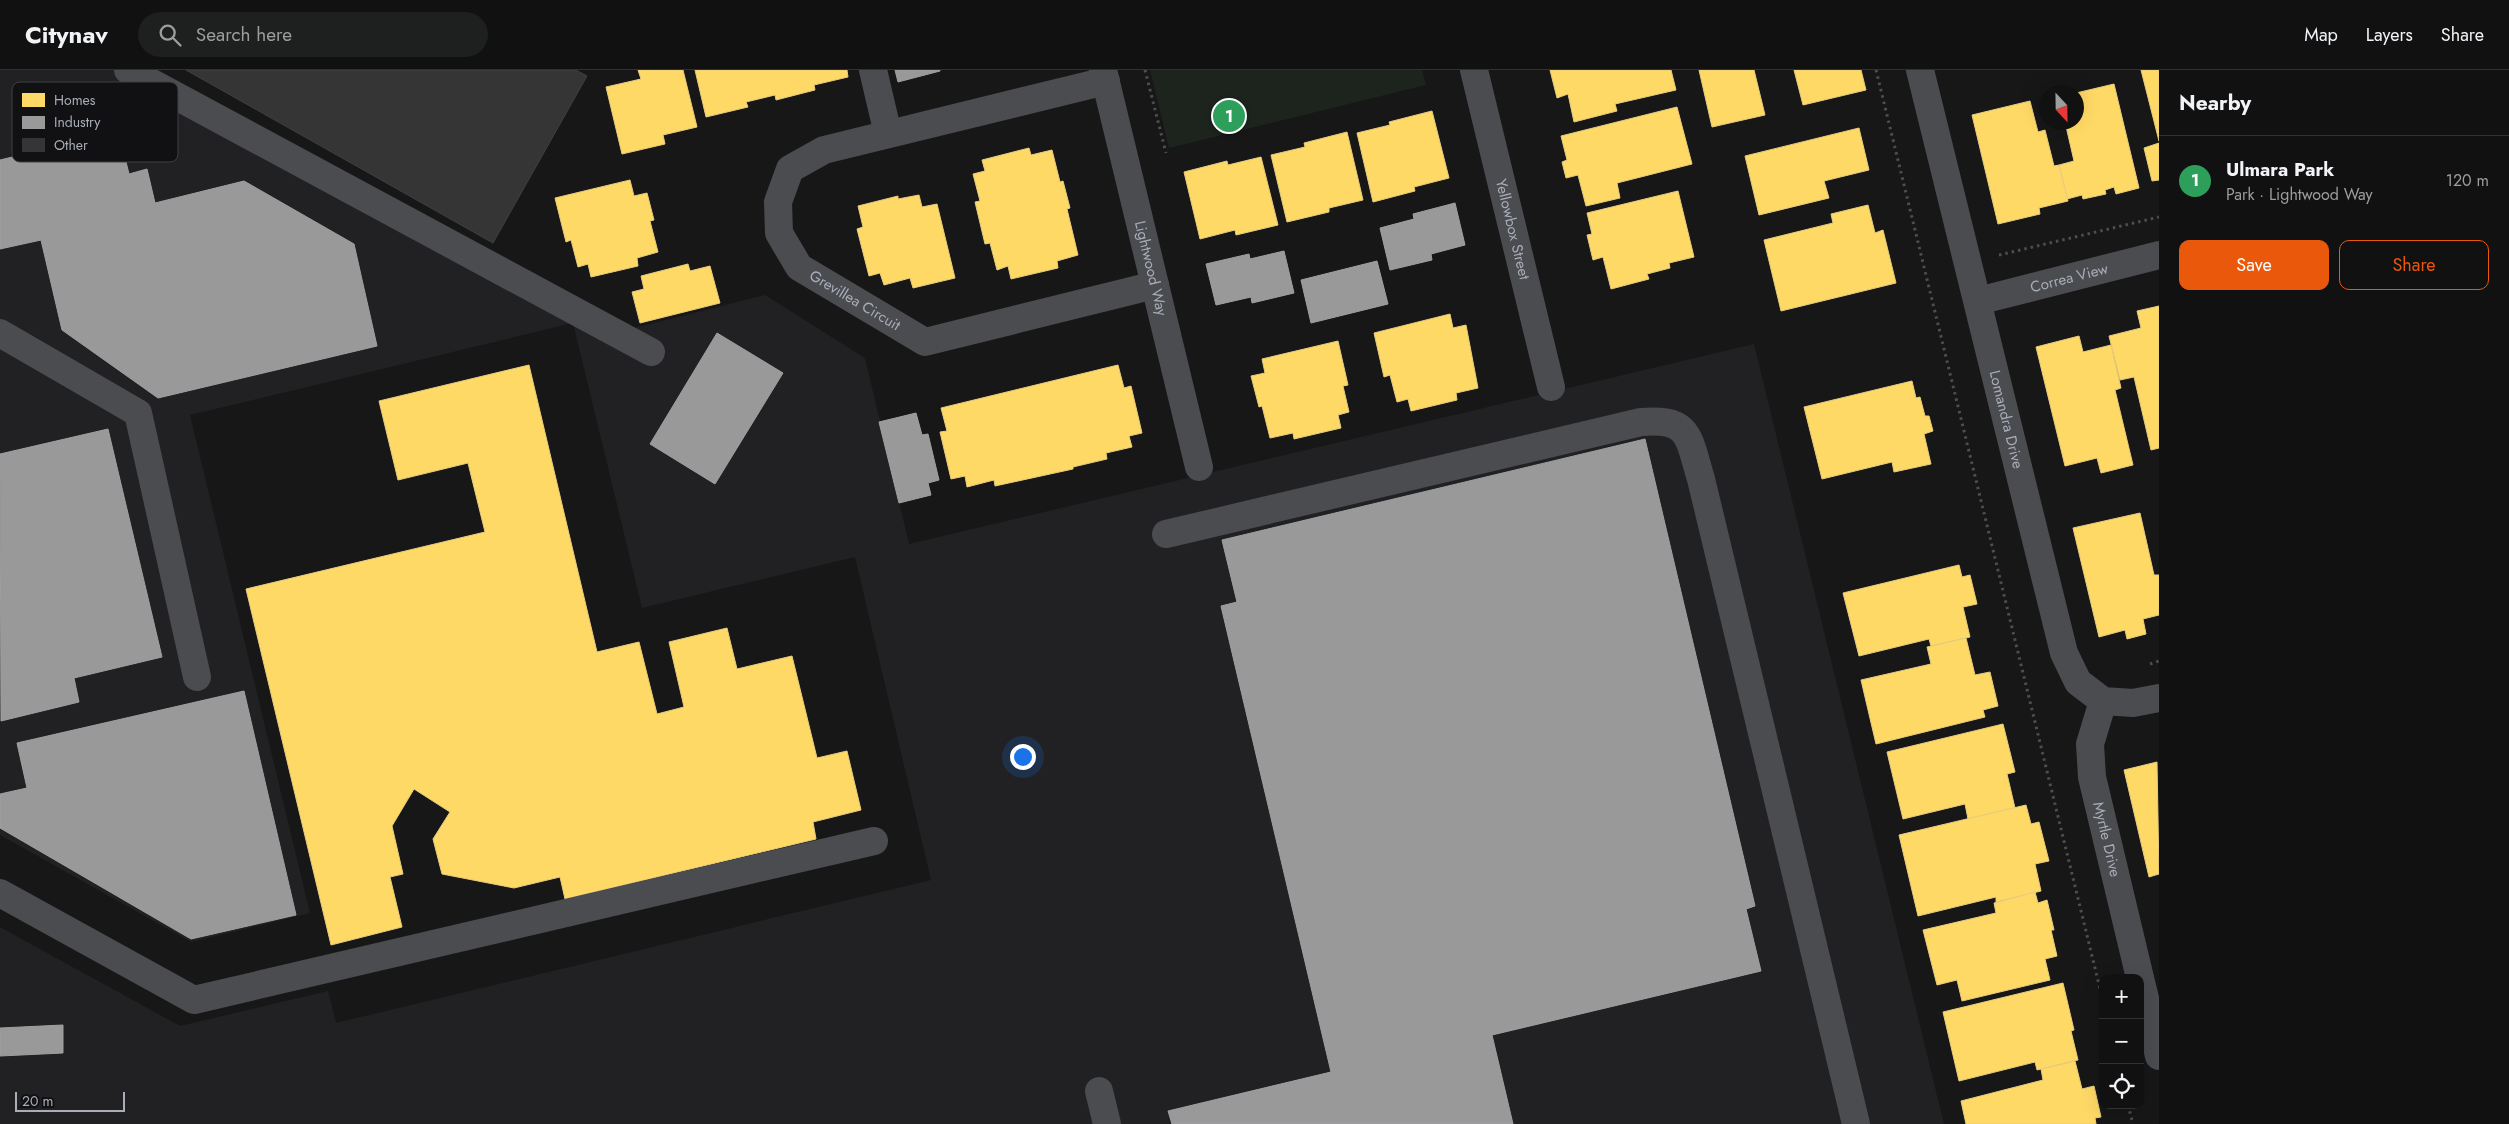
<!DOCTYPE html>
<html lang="en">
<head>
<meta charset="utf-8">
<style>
	:root { --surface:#111; --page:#1e1f1f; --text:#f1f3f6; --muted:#9c9d9f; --line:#303131; --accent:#ea580c }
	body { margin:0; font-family:Jost,sans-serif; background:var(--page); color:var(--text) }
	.controls { position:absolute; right:15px; bottom:15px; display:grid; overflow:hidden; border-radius:10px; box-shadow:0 5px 20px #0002 }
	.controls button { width:45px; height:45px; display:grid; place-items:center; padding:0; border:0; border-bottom:1px solid var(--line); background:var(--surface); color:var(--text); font:25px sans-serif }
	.compass { position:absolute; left:2039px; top:15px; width:45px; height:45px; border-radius:50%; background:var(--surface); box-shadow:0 5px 20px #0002; rotate:158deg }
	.scale { position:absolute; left:15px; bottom:12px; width:110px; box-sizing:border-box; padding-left:5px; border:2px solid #a8adb8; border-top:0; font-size:14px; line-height:18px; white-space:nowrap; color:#a8adb8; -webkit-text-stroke:4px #111113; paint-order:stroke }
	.you { position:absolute; left:1022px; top:686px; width:18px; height:18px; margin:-12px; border:4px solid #fff; border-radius:50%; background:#1a73e8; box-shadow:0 0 0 8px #1a73e833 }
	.badge { display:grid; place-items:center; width:32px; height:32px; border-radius:50%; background:var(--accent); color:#fff; font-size:16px; font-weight:700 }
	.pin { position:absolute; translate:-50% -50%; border:2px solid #fff; box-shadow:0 1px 5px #0006 }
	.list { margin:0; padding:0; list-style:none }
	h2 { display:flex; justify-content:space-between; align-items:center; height:65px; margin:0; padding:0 20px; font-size:21px }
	h2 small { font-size:16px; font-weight:400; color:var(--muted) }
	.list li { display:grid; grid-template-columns:32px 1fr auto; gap:15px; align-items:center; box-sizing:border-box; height:90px; padding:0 20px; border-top:1px solid var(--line) }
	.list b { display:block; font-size:19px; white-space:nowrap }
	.list p { margin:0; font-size:16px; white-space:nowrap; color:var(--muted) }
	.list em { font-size:16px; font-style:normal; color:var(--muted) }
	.actions { display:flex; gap:10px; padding:15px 20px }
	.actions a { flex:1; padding:11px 0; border:1px solid var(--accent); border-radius:10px; text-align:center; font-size:18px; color:var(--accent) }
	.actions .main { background:var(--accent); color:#fff }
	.icon { flex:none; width:28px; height:28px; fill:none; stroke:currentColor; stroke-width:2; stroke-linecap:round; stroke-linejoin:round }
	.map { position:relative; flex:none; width:2159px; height:1054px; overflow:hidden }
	header { display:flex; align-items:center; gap:30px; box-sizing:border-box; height:70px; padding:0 25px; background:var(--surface); border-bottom:1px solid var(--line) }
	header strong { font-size:24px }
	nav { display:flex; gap:28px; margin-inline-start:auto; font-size:18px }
	.search { width:350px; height:45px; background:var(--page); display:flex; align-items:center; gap:12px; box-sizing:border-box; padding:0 18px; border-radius:28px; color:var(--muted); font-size:19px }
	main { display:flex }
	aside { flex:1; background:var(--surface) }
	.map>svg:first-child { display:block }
</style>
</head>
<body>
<header>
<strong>Citynav</strong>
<div class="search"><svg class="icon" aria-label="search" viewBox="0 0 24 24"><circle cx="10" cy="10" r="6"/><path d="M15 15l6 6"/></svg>Search here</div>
<nav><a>Map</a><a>Layers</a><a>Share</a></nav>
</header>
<main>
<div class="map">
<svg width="2159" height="1054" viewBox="0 0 2159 1054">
	<rect width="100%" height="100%" fill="#171717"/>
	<!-- built -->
	<polygon fill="#212123" points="0,0 153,0 630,259 765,225 865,288 909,474 1754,274 1944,1054 0,1054 0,857 180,956 328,921 336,953 931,810 855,487 642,538 573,253 190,345 310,843 191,872 0,765"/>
	<!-- green -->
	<polygon fill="#1d241e" points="1150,0 1422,0 1426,15 1169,78"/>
	<!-- homes -->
	<g fill="#ffd966" stroke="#e5cc7f">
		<polygon points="638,0 683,0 697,57 663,65 665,74 622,84 606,17 641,9"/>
		<polygon points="695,0 847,0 848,7 814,15 815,20 776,30 775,25 746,32 748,37 706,47"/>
		<polygon points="1550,0 1671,0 1676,20 1615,34 1617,41 1574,52 1568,24 1557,28"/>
		<polygon points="1699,0 1754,0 1765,45 1712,57"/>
		<polygon points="1794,0 1861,0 1866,20 1803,35"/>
		<polygon points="2141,0 2159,0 2159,71"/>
		<polygon points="2114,14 2139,118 2116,124 2114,117 2105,120 2106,124 2083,129 2082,125 2067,129 2059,95 2074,91 2065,52 2076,52 2076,23"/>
		<polygon points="2030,31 2038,62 2045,60 2054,96 2059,95 2068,131 2039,138 2040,144 1998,154 1972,45"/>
		<polygon points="1677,37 1692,94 1617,113 1620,128 1586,136 1578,105 1566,108 1562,92 1567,90 1561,66"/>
		<polygon points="1432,41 1449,108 1414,117 1415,121 1373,132 1357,63 1390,55 1389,52"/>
		<polygon points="1859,58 1869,100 1824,111 1829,128 1759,145 1745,86"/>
		<polygon points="1347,62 1363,130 1329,138 1329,142 1287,152 1271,85 1305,77 1304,73"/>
		<polygon points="2159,73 2159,110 2152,111 2144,78"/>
		<polygon points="1029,78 1031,85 1052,80 1060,112 1063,111 1070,138 1067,139 1078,185 1057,191 1058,198 1011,209 1008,196 997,200 990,173 985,174 975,132 980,131 973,104 985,101 982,90"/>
		<polygon points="1261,87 1278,155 1236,165 1235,160 1200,169 1184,102 1227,91 1228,95"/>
		<polygon points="630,110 634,126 647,123 654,150 650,151 658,182 637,188 638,196 591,207 588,194 578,197 571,170 566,172 555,128"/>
		<polygon points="1678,121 1694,187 1669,193 1670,198 1647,204 1649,209 1611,219 1603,187 1593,190 1587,165 1592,164 1587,143"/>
		<polygon points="919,125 922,137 937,134 955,208 913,218 910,208 884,215 880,203 869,206 857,159 863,157 858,136 898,126 898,129"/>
		<polygon points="1868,135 1875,163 1883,160 1896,213 1781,241 1764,170 1833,153 1831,144"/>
		<polygon points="688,194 690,201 710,196 720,233 640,253 632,222 644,219 641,206"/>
		<polygon points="2159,236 2159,378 2151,380 2134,307 2120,310 2109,266 2141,258 2137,241"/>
		<polygon points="1450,244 1453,258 1466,255 1478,318 1456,323 1457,330 1411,341 1408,329 1397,332 1390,305 1384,307 1374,263"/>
		<polygon points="2079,266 2083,282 2111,275 2121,318 2115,320 2133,395 2101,403 2097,388 2065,396 2036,277"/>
		<polygon points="1338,271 1348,315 1343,316 1349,342 1338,345 1341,358 1294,369 1293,363 1270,368 1262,336 1259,337 1251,306 1265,303 1262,289"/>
		<polygon points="529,295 597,582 639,572 657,644 684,637 669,572 727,558 737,599 792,586 817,688 847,681 861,740 813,752 816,769 565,829 560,807 514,818 442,804 433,769 450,742 414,719 392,756 403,804 390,807 402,857 331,875 246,519 485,462 468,393 398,410 379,331"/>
		<polygon points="1118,295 1124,318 1131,316 1142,363 1129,366 1132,377 1106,383 1107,389 1073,397 1073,399 995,416 994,410 967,417 965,406 951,409 940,362 947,361 941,338"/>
		<polygon points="1912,311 1916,328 1920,327 1925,346 1929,346 1933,361 1924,364 1931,394 1894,402 1892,392 1822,409 1804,337"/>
		<polygon points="2140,443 2154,505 2159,505 2159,545 2143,549 2146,564 2127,569 2125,560 2099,567 2073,458"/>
		<polygon points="1959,495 1962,507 1970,505 1977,534 1963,537 1970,567 1931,576 1929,569 1859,586 1843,523"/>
		<polygon points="1966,568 1975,605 1990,602 1998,636 1983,640 1985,647 1876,674 1861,610 1931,594 1927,577"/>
		<polygon points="2003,654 2015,702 2007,704 2015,738 1968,749 1965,734 1903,749 1887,682"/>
		<polygon points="2157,692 2159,804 2149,807 2124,700"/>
		<polygon points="2026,735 2031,754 2039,752 2049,791 2035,794 2041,821 1996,832 1996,827 1918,846 1899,765"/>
		<polygon points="2035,822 2038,833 2047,830 2054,860 2051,860 2057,886 2045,889 2050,910 1962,931 1957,910 1937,915 1923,860 1996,843 1994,833"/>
		<polygon points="2063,913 2074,960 2071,961 2078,990 2037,1000 2035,992 1959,1011 1943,942"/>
		<polygon points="2075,991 2082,1019 2094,1016 2101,1047 2095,1048 2096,1054 1966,1054 1961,1031 2043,1010 2041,999"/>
	</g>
	<!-- industry -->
	<g fill="#999" stroke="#9e9fa2">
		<polygon points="895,0 940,0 940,1 898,12"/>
		<polygon points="113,39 129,104 147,99 155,133 244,111 354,174 377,276 158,328 62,260 41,170 0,179 0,90 87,69 82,46"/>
		<polygon points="1455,133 1465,175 1431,184 1432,190 1390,200 1380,158 1414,149 1413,144"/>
		<polygon points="1284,181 1294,223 1252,233 1251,227 1216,235 1206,194 1249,184 1250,189"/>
		<polygon points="1377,191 1388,234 1311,253 1301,210"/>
		<polygon points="717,263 783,303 715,414 650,374"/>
		<polygon points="916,343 922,365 928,364 939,410 928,413 931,425 899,433 879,352"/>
		<polygon points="108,359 162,587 74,608 79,632 1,651 0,384"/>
		<polygon points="1645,369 1755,836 1746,839 1761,901 1492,965 1513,1054 1172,1054 1168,1041 1331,1002 1221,536 1237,532 1222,470"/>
		<polygon points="244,621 296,845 191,869 0,758 0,724 27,718 17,673"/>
		<polygon points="63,955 63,983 0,986 0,958"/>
	</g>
	<!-- building -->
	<polygon fill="#353536" stroke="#3f4043" points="186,0 576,0 587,6 493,173"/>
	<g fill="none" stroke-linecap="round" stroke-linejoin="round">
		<!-- path -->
		<g stroke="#4d4e52" stroke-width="3" stroke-dasharray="2.5 4" stroke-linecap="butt">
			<polyline points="1145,0 1166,83"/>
			<polyline points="1876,0 2103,931"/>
			<polyline points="1999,185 2159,147"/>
			<polyline points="2150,594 2159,591"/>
			<polyline points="2128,1035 2133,1054"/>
		</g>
		<!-- minor -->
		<g stroke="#4b4c50" stroke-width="28">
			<polyline points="128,0 651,282"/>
			<polyline points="873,0 888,64"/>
			<path id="s1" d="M 1103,0 L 1199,397"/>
			<path id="s2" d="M 1474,0 L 1551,317"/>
			<path id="s3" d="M 1920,0 L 2064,583 L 2078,612 L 2103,631 L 2133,633 L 2159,628"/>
			<path id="s4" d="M 1106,11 L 824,80 L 790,99 L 778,132 L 779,163 L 799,197 L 925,272 L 1155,215"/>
			<path id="s5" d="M 1978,231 L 2159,185"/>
			<polyline points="0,263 138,343 197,607"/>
			<path d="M 1166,464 L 1641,352 C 1691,348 1688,367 1701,409 L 1856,1054"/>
			<path id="s6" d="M 2103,631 L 2090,674 L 2092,707 L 2140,908"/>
			<polyline points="0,823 194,930 874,771"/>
			<polyline points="2140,908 2159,986"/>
			<polyline points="1099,1021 1107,1054"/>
		</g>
	</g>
	<g text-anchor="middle" stroke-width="5" stroke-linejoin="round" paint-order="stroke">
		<!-- street labels -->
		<g font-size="15" fill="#a8adb8" stroke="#111113">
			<text dy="5" stroke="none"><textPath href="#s2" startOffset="164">Yellowbox Street</textPath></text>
			<text dy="5" stroke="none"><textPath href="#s1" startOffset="204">Lightwood Way</textPath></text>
			<text dy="5" stroke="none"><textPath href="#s5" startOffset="94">Correa View</textPath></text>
			<text dy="5" stroke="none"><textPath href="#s4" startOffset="500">Grevillea Circuit</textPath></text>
			<text dy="5" stroke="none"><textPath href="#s3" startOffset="360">Lomandra Drive</textPath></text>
			<text dy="5" stroke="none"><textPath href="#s6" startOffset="142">Myrtle Drive</textPath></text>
		</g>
	</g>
	<!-- legend -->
	<rect x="12" y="12" width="166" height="80" rx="8" fill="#111113" stroke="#3e4045" stroke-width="1"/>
	<rect x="22" y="23" width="23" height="14" fill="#ffd966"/>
	<rect x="22" y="46" width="23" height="13" fill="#999"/>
	<rect x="22" y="68" width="23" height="14" fill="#353536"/>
	<g font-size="14" fill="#a8adb8">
		<text x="54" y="35">Homes</text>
		<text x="54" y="57">Industry</text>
		<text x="54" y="80">Other</text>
	</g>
</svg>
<div class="controls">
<button>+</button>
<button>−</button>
<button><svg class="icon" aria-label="locate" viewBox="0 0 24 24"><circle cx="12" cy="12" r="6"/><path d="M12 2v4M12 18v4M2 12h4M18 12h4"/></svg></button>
</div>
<svg class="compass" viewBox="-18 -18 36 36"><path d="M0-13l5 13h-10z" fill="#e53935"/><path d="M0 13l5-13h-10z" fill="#9c9d9f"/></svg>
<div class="scale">20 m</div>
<div class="you"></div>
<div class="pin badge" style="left:1229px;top:46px;background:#2e9e5b">1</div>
</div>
<aside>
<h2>Nearby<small></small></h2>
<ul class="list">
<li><span class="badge" style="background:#2e9e5b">1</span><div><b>Ulmara Park</b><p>Park · Lightwood Way</p></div><em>120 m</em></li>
</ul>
<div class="actions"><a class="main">Save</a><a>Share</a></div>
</aside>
</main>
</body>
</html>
